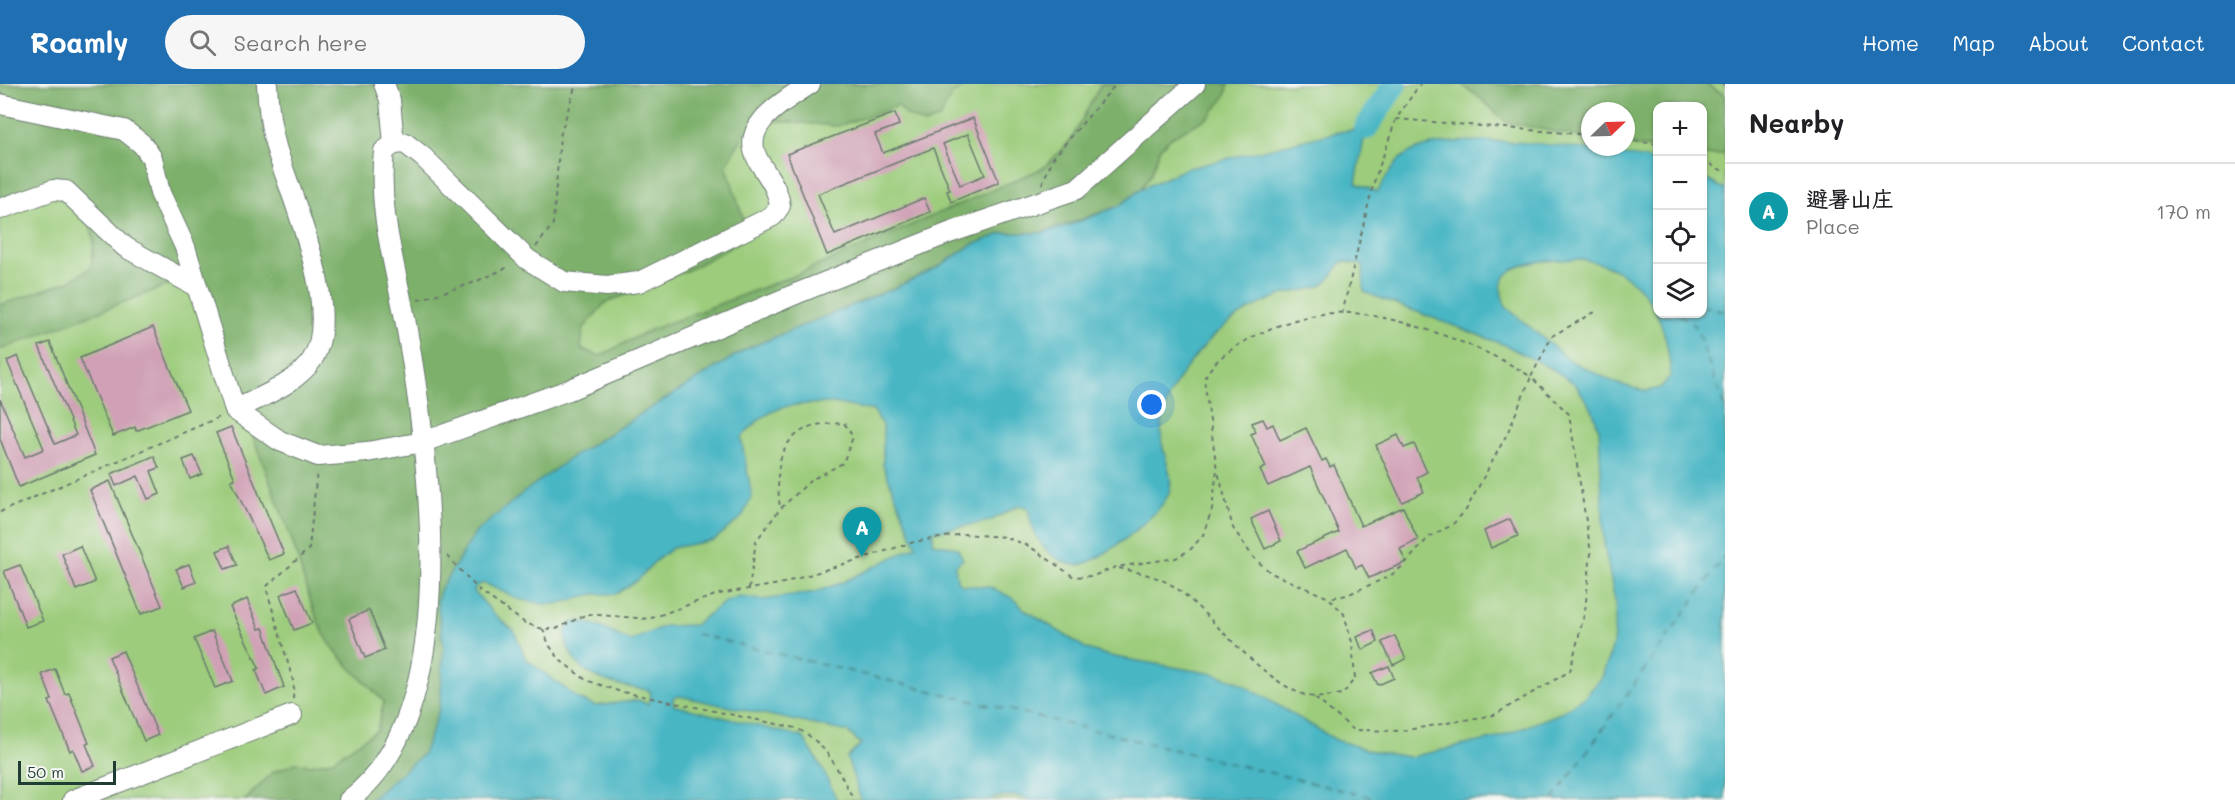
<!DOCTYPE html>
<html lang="en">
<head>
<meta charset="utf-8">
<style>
	:root { --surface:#fff; --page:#f6f6f6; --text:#202124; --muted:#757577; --line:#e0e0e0; --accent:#1f6fb2 }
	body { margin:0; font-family:Mali,"LXGW WenKai TC",sans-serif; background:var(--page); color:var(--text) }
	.controls { position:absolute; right:18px; top:18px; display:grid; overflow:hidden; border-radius:12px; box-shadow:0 2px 4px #0004 }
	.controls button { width:54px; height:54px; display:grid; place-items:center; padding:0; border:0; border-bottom:2px solid var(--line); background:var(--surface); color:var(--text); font:30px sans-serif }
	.compass { position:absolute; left:1581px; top:18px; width:54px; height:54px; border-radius:50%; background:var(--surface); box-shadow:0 2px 4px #0004; rotate:67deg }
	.scale { position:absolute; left:18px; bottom:15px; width:98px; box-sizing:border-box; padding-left:6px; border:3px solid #1f3d34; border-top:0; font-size:16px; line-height:21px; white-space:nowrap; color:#1f3d34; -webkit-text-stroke:4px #f6f6f2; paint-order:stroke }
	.you { position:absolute; left:1152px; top:321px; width:21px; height:21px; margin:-15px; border:4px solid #fff; border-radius:50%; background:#1a73e8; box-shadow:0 0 0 9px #1a73e833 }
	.badge { display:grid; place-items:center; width:39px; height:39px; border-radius:50%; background:var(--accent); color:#fff; font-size:20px; font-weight:700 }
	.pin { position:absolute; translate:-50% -50px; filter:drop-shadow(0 2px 3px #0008) }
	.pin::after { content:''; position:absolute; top:32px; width:21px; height:18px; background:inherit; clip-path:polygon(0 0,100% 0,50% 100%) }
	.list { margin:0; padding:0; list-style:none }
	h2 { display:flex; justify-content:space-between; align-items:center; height:78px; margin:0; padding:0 24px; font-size:26px }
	h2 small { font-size:20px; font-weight:400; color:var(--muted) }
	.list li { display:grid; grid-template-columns:39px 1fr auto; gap:18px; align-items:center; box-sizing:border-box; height:96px; padding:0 24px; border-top:2px solid var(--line) }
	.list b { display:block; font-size:22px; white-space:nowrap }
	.list p { margin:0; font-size:20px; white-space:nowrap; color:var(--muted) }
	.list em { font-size:20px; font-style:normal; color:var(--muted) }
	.icon { flex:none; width:33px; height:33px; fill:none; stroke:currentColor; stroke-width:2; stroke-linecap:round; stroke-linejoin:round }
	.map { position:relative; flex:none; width:1725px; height:716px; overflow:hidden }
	header { display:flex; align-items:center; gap:36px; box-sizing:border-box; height:84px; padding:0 30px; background:var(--accent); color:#fff }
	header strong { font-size:28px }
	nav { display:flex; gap:33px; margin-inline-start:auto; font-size:21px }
	.search { width:420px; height:54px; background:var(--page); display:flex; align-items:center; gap:15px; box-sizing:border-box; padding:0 21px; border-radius:33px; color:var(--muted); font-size:22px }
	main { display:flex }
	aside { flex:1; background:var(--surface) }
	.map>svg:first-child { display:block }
</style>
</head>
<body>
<header>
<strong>Roamly</strong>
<div class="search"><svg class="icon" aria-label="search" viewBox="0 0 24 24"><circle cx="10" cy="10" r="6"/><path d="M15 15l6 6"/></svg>Search here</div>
<nav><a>Home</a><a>Map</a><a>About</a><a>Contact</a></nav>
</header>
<main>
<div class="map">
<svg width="1725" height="716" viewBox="0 0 1725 716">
	<rect width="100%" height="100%" fill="#f6f6f2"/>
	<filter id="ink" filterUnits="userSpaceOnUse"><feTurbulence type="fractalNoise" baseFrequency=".0167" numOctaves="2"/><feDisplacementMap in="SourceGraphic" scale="12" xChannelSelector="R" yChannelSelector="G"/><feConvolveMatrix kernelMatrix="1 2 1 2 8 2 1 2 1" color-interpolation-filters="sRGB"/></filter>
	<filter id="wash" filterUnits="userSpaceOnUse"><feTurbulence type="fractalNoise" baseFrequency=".008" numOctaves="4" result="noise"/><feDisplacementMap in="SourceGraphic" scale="24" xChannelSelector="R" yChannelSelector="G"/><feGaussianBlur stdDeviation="1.35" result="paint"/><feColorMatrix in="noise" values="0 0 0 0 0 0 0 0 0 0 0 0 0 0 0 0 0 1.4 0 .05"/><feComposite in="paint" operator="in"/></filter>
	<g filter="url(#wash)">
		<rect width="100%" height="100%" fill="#f4eada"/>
		<!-- green -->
		<path fill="#9ccc7b" stroke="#5e8458" stroke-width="1.5" fill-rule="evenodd" d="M 0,0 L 1725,0 L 1725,716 L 0,716 ZM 1658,22 L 1702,22 L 1702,230 L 1658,230 ZM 1590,27 L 1626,27 L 1626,63 L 1590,63 Z"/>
		<!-- forest -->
		<g fill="#7db06b" stroke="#4e7650" stroke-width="1.5">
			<path d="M 0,0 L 968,0 L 952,11 L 939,35 L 924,40 L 906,31 L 898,22 L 838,42 L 777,37 L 744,50 L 726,81 L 747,147 L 736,160 L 688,186 L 605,219 L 583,245 L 581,265 L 600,272 L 648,247 L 798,190 L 1043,84 L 1071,56 L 1101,0 L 1229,0 L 1225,13 L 1209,33 L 1171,53 L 1160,64 L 1151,90 L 1141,105 L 1120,122 L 1041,149 L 1003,149 L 970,162 L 938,183 L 897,203 L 746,265 L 570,374 L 439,534 L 444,563 L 440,622 L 433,644 L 423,670 L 370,716 L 245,716 L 273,688 L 296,679 L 310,681 L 331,677 L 377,646 L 384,618 C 364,595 335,573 322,546 C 308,517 301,482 290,451 C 258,366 225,281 199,194 L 168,201 L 0,266 L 0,221 L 69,197 L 91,184 L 94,157 L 86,122 L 47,102 L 16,108 L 0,115 Z"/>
			<polygon points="1460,0 1705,0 1725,11 1725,65 1724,70 1703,72 1702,22 1658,22 1657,65 1626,60 1626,27 1590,27 1590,55 1506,38 1479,13"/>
		</g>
		<!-- water -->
		<path fill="#49b6c4" stroke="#347a7c" stroke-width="1.5" fill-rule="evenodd" d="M 1366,44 L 1356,99 L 1377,108 C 1384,98 1392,82 1401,74 C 1441,39 1605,67 1657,77 L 1658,230 L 1702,230 L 1703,94 L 1725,105 L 1725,716 L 1031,716 C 1015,710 1002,711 987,716 L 861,716 L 847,674 L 861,660 L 848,648 L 679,612 L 673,614 L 673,621 L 803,653 L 821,682 L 837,716 L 370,716 L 423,670 L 433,644 L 440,622 L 444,563 L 437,517 L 441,504 L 476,448 L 523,409 L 570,374 L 746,265 L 897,203 L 938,183 L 970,162 L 1003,149 L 1041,149 L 1062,144 L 1119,122 L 1141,105 L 1185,85 L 1338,48 ZM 1580,175 C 1644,185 1667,231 1671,292 L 1661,304 L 1646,307 L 1618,300 L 1569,276 L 1506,223 C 1483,174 1549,177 1580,175 ZM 1343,177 L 1363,181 L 1364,208 L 1505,261 L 1554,286 L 1575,300 L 1592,325 L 1599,346 L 1604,460 L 1616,522 L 1613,561 L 1602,593 L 1584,614 L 1558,630 L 1497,654 L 1410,673 L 1375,668 L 1336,656 L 1237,597 L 1214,590 L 1109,572 L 1087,565 L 1025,526 L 1013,514 L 990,503 L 962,501 L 957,496 L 955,482 L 963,475 L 957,464 L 933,459 L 933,448 L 990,437 L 1019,421 L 1028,424 C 1031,444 1038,463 1057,474 C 1066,479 1075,484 1086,479 C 1109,470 1160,431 1169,409 C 1174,395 1166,378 1163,364 C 1154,325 1179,291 1203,263 C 1224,238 1252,222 1282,211 C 1294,206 1311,207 1322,201 C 1330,196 1337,183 1343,177 ZM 833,319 L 874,327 L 883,343 L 883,381 L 916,462 L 841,499 L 815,508 L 763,516 L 740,513 L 725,518 L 694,541 L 664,542 L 631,557 C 616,552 602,542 588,539 C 554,530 565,567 579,581 C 596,598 626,603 648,606 L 651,609 L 648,620 L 638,616 L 596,622 L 579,615 L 526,575 L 514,547 L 493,529 L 474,507 L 476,502 L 484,499 L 518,515 L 543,520 L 556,520 L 594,510 L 616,510 L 638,496 L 652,480 L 672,464 L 714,456 L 742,433 L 752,412 L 741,354 C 772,318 788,321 833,319 Z"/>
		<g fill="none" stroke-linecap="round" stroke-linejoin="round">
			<!-- river -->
			<polyline stroke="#49b6c4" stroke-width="24" points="1366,44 1395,0"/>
			<!-- ferry -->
			<g stroke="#2a5b58" stroke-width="1.5" stroke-dasharray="8 6" stroke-linecap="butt">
				<polyline points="1658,212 1658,213"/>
				<polyline points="1702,222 1725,227"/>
				<polyline points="1679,230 1696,243 1725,325"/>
				<polyline points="696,550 1383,716"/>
				<polyline points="1553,716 1725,471"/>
			</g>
		</g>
		<g id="blocks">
			<!-- building -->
			<g fill="#d0a1b6" fill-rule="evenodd">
				<path d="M 895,29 L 899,41 L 875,50 L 883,69 L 973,34 L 999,98 L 951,118 L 947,107 L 950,106 L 933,64 L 818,110 L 835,151 L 924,114 L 930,128 L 827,171 L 787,70 ZM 968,50 L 985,91 L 960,101 L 943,60 Z"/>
				<polygon points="153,243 188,326 136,347 135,343 113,352 80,274"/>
				<polygon points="50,258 95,371 19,403 0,355 0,315 25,373 44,365 7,277 18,272 55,360 76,351 39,262"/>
				<polygon points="1263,335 1267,343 1273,340 1280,356 1306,344 1322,377 1326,375 1330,383 1334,381 1361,442 1403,423 1418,456 1400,465 1406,478 1369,494 1362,481 1356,484 1347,464 1305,484 1297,467 1339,448 1310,383 1268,402 1260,386 1266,383 1251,350 1256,348 1252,339"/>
				<polygon points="231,343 284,470 269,476 231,396 235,395 216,349"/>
				<polygon points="1398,351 1404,364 1414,360 1427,388 1417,393 1424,408 1402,418 1376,361"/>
				<polygon points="154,372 159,384 151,387 160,410 148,415 138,392 116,402 111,390"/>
				<polygon points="194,372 202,390 190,395 183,376"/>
				<polygon points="110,397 162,522 141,530 90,406"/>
				<polygon points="1268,427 1281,457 1265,465 1251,435"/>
				<polygon points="1510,435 1518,452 1491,464 1484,447"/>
				<polygon points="80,462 95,498 76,506 62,470"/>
				<polygon points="229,462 237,481 225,485 217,467"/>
				<polygon points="189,480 196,498 184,503 176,485"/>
				<polygon points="20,481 43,537 26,543 4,487"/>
				<polygon points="297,504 312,539 294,546 280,511"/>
				<polygon points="247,515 259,545 263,544 284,603 266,611 256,586 259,584 230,523"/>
				<polygon points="369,526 385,566 365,574 349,535"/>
				<polygon points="1373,546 1378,558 1362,566 1357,553"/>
				<polygon points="212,547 233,597 215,604 194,555"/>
				<polygon points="1395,552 1406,575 1393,581 1382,558"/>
				<polygon points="123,567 158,651 144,657 109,573"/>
				<polygon points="1389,582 1394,594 1378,601 1372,589"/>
				<polygon points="55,585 65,610 69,609 89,659 86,660 95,682 82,687 73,665 70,667 49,617 52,616 42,590"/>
			</g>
		</g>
	</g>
	<g filter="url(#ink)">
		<use href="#blocks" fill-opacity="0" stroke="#6a7a6e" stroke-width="1.5"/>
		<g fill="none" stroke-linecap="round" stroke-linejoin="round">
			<!-- minor casing -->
			<g stroke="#6a7a6e" stroke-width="22">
				<g id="minor">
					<path d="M 384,0 L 390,16 L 394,60 L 405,59 L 423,73 L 527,175 L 564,198 L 607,202 L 639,198 L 773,132 L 780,122 C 778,103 767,92 758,76 C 738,41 786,16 810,0"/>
					<polyline points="0,20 124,46 142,60 152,74 160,109 185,163 235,326 280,357 318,372 367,368 423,358 569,306 798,209 949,149 1077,105 1195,0"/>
					<polyline points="0,125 53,106 66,107 125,163 197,203"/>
					<path d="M 235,326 C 260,313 296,300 312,276 C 343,227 292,116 276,63 C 270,42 268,22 267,0"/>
					<polyline points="73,716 292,631"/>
					<path d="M 349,716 C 466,628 429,372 407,246 C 397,186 377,129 384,67 L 394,60"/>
				</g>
			</g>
			<!-- path -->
			<g stroke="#6a7a6e" stroke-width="2" stroke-dasharray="4.5 4.5" stroke-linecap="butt">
				<polyline points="1722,0 1725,0"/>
				<polyline points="1396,35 1590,51"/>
				<polyline points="1626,56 1658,60"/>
				<polyline points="1702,76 1725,88"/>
				<polyline points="1042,100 1053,74 1116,0"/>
				<polyline points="536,163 553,140 560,52 576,0"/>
				<polyline points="418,216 470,200 511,182"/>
				<polyline points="1342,230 1373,101 1396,35 1420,0"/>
				<polyline points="0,428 222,332"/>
				<path d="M 447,472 L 480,507 L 525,539 L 543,545 L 556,545 L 587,530 L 649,535 L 718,510 L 780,500 L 914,458 L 963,450 L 1005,453 L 1029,462 L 1074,493 L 1093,492 L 1116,483 L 1176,474 L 1191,465 L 1203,451 L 1212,425 L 1217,386 L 1204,295 C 1214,276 1228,267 1247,256 C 1276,240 1317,226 1352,229 C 1403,233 1488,264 1531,293 L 1507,350 L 1466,426 L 1452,441 L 1429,453 L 1403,482 L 1390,492 L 1347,511 L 1329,514"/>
				<path d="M 1119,484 C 1140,489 1161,492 1179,506 C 1212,532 1273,611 1316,613 C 1324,614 1335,611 1343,610 L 1355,594 L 1352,558 L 1344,530 L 1329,514 L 1271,489 L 1253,473 L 1233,444 L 1218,388"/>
				<path d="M 749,505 L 756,457 L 780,425 L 811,396 L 843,379 L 853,353 L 844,339 C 833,340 816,339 807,344 C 773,361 777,393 780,425"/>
				<path d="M 543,545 L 549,561 L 561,577 L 586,596 L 618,607 L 796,644 C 828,660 837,685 854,716"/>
				<polyline points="1315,614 1354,646 1401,647 1494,631 1570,587 1585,527 1591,469 1569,330 1531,293 1552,252 1595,228"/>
				<polyline points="293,615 294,600 266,503 309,465 317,387"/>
			</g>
			<!-- minor -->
			<use href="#minor" stroke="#fff" stroke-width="20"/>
		</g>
	</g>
</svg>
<div class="controls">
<button>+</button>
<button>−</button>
<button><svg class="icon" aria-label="locate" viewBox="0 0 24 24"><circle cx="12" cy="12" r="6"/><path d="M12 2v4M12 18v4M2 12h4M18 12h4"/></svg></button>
<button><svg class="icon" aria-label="layers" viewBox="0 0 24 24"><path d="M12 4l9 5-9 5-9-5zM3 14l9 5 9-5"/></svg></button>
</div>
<svg class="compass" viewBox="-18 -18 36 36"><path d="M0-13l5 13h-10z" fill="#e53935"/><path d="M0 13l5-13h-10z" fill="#757577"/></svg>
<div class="scale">50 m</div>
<div class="you"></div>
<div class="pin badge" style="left:862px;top:473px;background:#0f9aa8">A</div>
</div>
<aside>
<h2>Nearby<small></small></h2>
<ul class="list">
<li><span class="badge" style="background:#0f9aa8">A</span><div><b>避暑山庄</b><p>Place</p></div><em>170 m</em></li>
</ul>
</aside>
</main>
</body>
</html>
